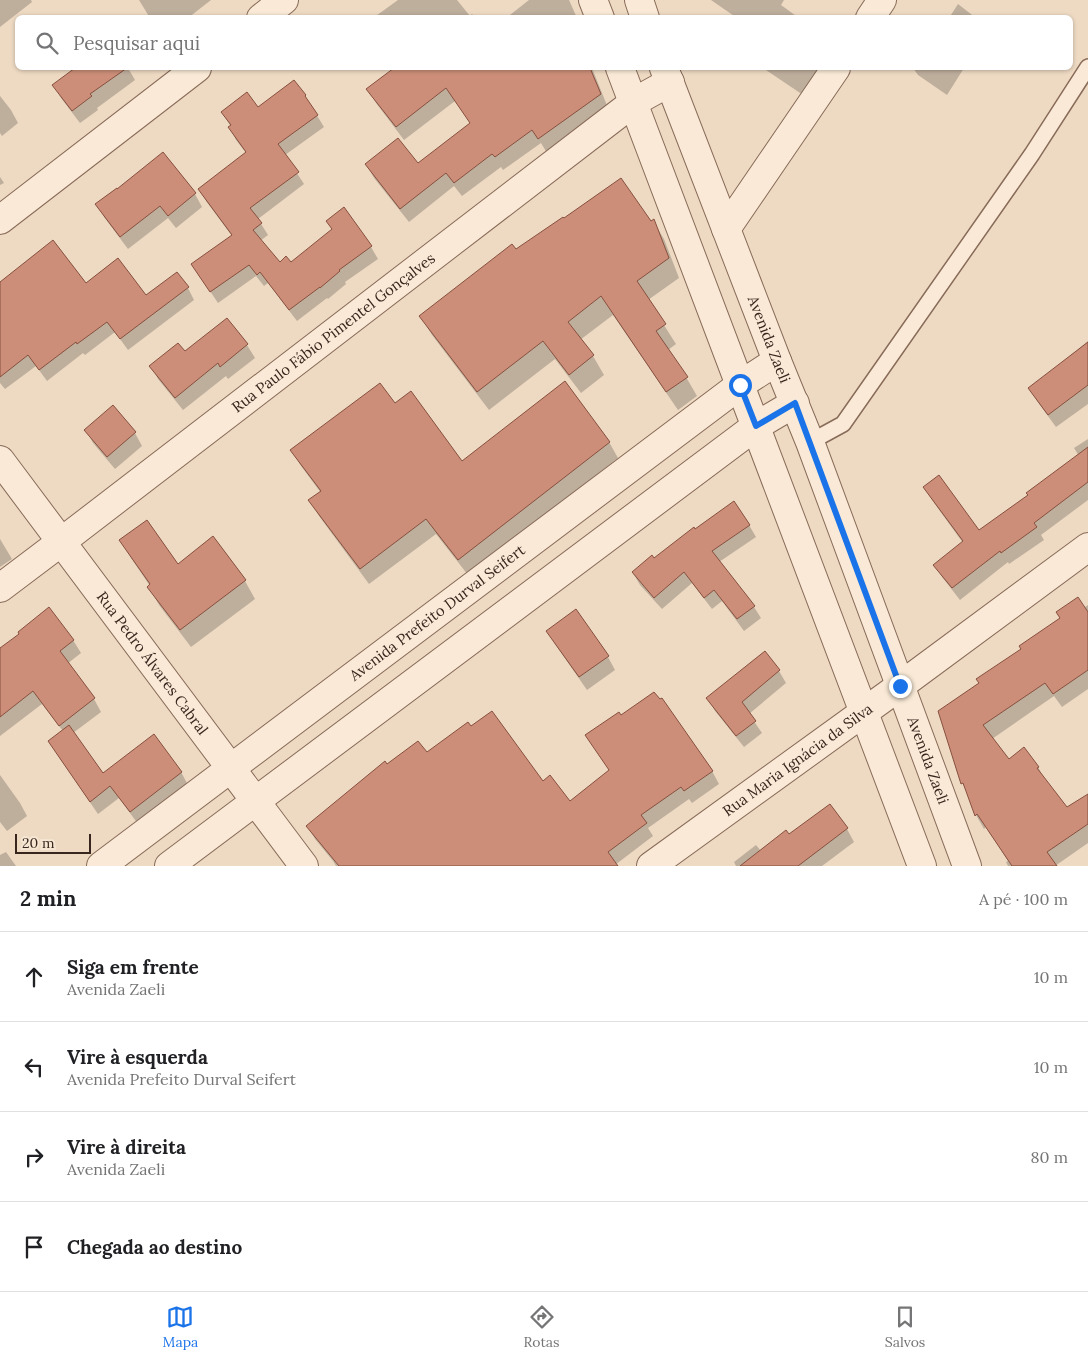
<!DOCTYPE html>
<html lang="pt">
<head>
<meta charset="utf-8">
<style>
	:root { --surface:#fff; --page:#f2f2f2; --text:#202124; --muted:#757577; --line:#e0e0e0; --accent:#1a73e8 }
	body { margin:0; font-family:Lora,serif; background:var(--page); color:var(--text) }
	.scale { position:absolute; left:15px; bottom:12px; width:76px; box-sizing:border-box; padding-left:5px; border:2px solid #38261e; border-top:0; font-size:14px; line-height:18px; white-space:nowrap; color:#38261e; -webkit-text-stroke:4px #f5e6d2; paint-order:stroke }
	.stop { position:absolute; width:15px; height:15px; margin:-11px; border:4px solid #1a73e8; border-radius:50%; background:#fff }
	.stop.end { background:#1a73e8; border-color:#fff; box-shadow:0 1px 5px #0008 }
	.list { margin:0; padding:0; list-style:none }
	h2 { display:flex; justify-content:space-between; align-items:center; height:65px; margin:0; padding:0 20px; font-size:21px }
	h2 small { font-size:16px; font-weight:400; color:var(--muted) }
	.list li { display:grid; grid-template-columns:32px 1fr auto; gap:15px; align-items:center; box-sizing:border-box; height:90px; padding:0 20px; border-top:1px solid var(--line) }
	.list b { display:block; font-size:19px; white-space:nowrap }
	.list p { margin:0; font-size:16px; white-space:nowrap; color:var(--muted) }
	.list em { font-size:16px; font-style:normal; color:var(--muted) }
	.icon { flex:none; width:28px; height:28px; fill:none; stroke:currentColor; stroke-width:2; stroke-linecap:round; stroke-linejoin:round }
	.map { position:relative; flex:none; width:1088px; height:866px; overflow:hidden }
	.search { position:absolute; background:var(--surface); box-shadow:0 1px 4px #0004; left:15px; right:15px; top:15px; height:55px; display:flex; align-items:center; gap:12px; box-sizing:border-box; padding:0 18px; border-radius:8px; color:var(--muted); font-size:19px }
	.sheet { height:425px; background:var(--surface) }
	nav { display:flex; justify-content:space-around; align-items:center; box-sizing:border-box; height:70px; border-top:1px solid var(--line); background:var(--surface); font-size:14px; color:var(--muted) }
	nav a { display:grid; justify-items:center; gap:2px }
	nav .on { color:var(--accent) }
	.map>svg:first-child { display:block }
</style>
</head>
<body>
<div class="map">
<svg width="1088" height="866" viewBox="0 0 1088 866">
	<rect width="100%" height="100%" fill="#eedac3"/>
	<!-- shadow -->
	<g fill="#0003">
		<polygon points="0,0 31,0 32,2 0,27"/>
		<polygon points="139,0 211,0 188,18 150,18"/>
		<polygon points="398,0 457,0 470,16 472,14 475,18 373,18"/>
		<polygon points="529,0 569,0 577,18 506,18"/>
		<polygon points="711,0 784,0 781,5 799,18 737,18"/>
		<polygon points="958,4 976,18 949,18"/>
		<polygon points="77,68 128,68 135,80 97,108 98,110 80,123 61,98 54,85"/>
		<polygon points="396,68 592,68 608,108 547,153 541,143 503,170 501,167 462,196 454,186 409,222 374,178 366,164 418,165 471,124 455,101 404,140 376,103 368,90"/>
		<polygon points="763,68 831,68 809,99"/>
		<polygon points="913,68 964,68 947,95 918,75"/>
		<polygon points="0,96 11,110 18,123 2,136 0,133"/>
		<polygon points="305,96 324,127 285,155 304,184 258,219 268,235 260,241 279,263 291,264 332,230 344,209 371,247 378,259 345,282 346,284 328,299 327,298 297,321 268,283 264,286 256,276 218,303 200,276 232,236 206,201 199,189 246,153 236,140 230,128 231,127 222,112 258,108"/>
		<polygon points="0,177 4,183 0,185"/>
		<polygon points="195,194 202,207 176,228 168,218 128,249 104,217 97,204"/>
		<polygon points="653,221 664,239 679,278 648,300 676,344 668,350 686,377 697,396 678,410 613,315 580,340 593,356 604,375 581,393 555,359 489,410 432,335 420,316 516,251 650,223"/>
		<polygon points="0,283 86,285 146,296 188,288 194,300 128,350 115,332 85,355 83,353 47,381 36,366 5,389 0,383"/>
		<polygon points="227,319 247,345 255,358 228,379 226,376 183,410 158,379 151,366 184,353"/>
		<polygon points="1088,341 1088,404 1056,427 1037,401 1029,388 1071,356 1071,355"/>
		<polygon points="395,405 461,463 609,442 618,458 468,575 436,534 369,584 319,516 310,501 321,493 301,466 292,451"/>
		<polygon points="86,430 135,433 142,446 115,469 93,443"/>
		<polygon points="1088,439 1088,500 1041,535 1044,540 1009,564 1008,562 960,600 942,577 935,565 963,543 932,500 924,487 979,532 1030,496 1079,456 1074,448"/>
		<polygon points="749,525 756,537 719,562 754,607 761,618 744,631 722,601 712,609 692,583 662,609 640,585 633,573 654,559"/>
		<polygon points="213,538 245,581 255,599 191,647 159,605 149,587 150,586 131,558 121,540 177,565"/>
		<polygon points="0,539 12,559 0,567"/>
		<polygon points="1088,605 1088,689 1062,707 1054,696 992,739 1009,761 1038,767 1045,780 1067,809 1088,795 1088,843 1055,866 1008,866 1006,862 1008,861 986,827 984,829 976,815 968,793 963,784 939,712"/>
		<polygon points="576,611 608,657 615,670 587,690 555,644 548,631"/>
		<polygon points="73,640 81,653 67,664 94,699 101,712 73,733 102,775 181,772 188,785 138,824 119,798 98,814 57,754 49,741 63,731 42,704 0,736 0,649"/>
		<polygon points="765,653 779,671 786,683 749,714 762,733 744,747 715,711 708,699"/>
		<polygon points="587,736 712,771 719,784 692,803 689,799 648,828 653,836 615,865 616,866 336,866 333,861 315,839 308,827 387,765 426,754 542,783 570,803 610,771"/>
		<polygon points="0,775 20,803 27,816 7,831 0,822"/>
		<polygon points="830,806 847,829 854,842 822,866 736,866 734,862 756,845 761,851 789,836"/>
		<polygon points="6,852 16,866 0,866 0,855"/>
	</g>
	<!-- building -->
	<g fill="#cc8e78" stroke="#87503f">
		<polygon points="75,68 127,68 90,94 92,96 72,111 52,85"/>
		<polygon points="394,68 590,68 601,94 538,139 532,130 495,157 492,154 454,183 446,173 400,209 365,164 398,138 418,163 470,123 446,88 396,127 366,89"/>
		<polygon points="294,80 306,95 305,96 318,115 278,144 299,172 250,208 262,223 253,230 280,262 286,256 291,262 332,229 326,221 344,207 372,246 339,270 340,271 320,288 320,287 289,310 260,272 257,275 249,265 210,292 191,264 232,235 198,189 246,152 228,127 231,125 221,112 247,92 258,107"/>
		<polygon points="163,152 196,193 168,216 160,206 120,237 95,204 117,188 117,189"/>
		<polygon points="621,178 651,221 654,219 669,258 637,281 666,324 656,331 688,377 666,392 601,296 568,322 594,355 569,375 543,341 477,392 419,316 512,244 516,249 563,217 564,218"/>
		<polygon points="53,240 86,283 118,258 146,295 177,272 189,287 120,339 107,322 77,344 76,342 39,370 28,355 0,377 0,282"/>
		<polygon points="227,318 248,344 220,367 218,363 175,398 149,366 178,343 185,351"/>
		<polygon points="1088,342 1088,385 1048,415 1028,388"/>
		<polygon points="565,381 610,442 458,560 426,519 360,569 308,500 321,491 290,450 380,383 395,403 411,391 462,461"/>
		<polygon points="113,405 136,432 107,457 84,430"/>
		<polygon points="1088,447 1088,482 1034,523 1037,527 1001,553 1000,551 952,588 933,565 963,541 923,487 939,475 979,530 1028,495 1026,493"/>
		<polygon points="734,501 750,525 712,551 755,606 737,619 714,590 704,598 684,572 654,598 632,572 652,555 654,558 694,527 695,529"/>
		<polygon points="147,520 178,564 213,536 246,580 180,630 147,587 150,584 119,540"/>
		<polygon points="1078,597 1088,612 1088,670 1053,694 1045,683 983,725 1009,759 1024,747 1039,767 1037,768 1067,807 1088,794 1088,824 1047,852 1057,866 1012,866 977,814 975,816 963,783 961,784 938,711 979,683 976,679 1021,649 1019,646 1060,618 1056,612"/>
		<polygon points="49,607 74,640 60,651 95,698 59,726 33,691 0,717 0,648 19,634 18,632"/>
		<polygon points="576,609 609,656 579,677 546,631"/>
		<polygon points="765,651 780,670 742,702 756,721 736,736 706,698"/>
		<polygon points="654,692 660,699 662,698 713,771 684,791 681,787 641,815 647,823 608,852 618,866 339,866 306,826 385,761 387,764 418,741 427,752 468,722 471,726 492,711 543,781 550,775 570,801 609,770 585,735 619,712 621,715"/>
		<polygon points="69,725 103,773 154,734 182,772 130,812 110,786 90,802 48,741"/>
		<polygon points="830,804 848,828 798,866 740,866 786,830 789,834"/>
	</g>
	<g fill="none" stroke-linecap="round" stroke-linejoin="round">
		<!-- service casing -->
		<g stroke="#886b59" stroke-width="18">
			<polyline id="service" points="810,442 843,424 1032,154 1088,67"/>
		</g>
		<!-- minor casing -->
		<g stroke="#886b59" stroke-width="30">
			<g id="minor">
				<polyline points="261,18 284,0"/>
				<polyline points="870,18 882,0"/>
				<polyline points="0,220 197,68"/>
				<polyline points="726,229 836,68"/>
				<path id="s1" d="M 0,460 L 304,866"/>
				<path id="s2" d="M 0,588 L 61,542 L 634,102 L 670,82"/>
				<path id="s3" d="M 651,866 L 900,686 L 1088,547"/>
			</g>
		</g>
		<!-- tertiary casing -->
		<g stroke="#886b59" stroke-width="30">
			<g id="tertiary">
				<polyline points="593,0 600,18"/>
				<polyline points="639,0 645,18"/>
				<polyline points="620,68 922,866"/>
				<path id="s4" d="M 664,68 L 777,361 L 810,442 L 967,866"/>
				<path id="s5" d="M 101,866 L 740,385 L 777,361"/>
				<polyline points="169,866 756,426 795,403"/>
			</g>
		</g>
		<!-- service -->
		<use href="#service" stroke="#f9e9d6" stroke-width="15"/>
		<!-- minor -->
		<use href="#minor" stroke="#f9e9d6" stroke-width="28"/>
		<!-- tertiary -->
		<use href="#tertiary" stroke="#f9e9d6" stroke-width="28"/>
	</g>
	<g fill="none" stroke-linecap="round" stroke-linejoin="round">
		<!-- route -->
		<polyline stroke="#1a73e8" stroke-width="6" points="740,385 756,426 795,403 900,686"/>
	</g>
	<g text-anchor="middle" stroke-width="4.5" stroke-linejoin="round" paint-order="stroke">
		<!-- street labels -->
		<g font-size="15" fill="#38261e" stroke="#f5e6d2">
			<text dy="5" stroke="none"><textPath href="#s2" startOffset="420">Rua Paulo Fábio Pimentel Gonçalves</textPath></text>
			<text dy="5" stroke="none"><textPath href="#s4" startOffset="291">Avenida Zaeli</textPath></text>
			<text dy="5" stroke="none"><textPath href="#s5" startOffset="421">Avenida Prefeito Durval Seifert</textPath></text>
			<text dy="5" stroke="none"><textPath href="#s1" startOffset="254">Rua Pedro Álvares Cabral</textPath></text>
			<text dy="5" stroke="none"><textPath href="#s3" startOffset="181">Rua Maria Ignácia da Silva</textPath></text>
			<text dy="5" stroke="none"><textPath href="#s4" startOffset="741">Avenida Zaeli</textPath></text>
		</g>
	</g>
</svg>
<div class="scale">20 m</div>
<div class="stop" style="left:740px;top:385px"></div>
<div class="stop end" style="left:900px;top:686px"></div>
<div class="search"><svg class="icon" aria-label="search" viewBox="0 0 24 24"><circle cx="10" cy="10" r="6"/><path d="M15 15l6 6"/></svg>Pesquisar aqui</div>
</div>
<section class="sheet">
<h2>2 min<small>A pé · 100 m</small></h2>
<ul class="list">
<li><svg class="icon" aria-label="ahead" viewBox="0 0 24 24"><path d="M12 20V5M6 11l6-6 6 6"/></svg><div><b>Siga em frente</b><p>Avenida Zaeli</p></div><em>10 m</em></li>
<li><svg class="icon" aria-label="left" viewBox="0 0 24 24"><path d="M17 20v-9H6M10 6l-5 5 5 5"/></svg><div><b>Vire à esquerda</b><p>Avenida Prefeito Durval Seifert</p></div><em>10 m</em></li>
<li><svg class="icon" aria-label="right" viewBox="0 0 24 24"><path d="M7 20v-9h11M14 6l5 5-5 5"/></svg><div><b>Vire à direita</b><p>Avenida Zaeli</p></div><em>80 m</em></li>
<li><svg class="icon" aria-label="arrive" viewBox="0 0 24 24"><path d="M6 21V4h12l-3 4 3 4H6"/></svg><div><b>Chegada ao destino</b></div></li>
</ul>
</section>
<nav>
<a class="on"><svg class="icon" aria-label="map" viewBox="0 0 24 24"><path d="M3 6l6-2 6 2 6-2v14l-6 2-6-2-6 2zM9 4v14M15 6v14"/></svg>Mapa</a>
<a><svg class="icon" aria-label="directions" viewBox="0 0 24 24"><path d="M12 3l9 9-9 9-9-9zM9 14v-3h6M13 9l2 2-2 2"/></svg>Rotas</a>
<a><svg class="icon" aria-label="saved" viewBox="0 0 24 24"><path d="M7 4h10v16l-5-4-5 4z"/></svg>Salvos</a>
</nav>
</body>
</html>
